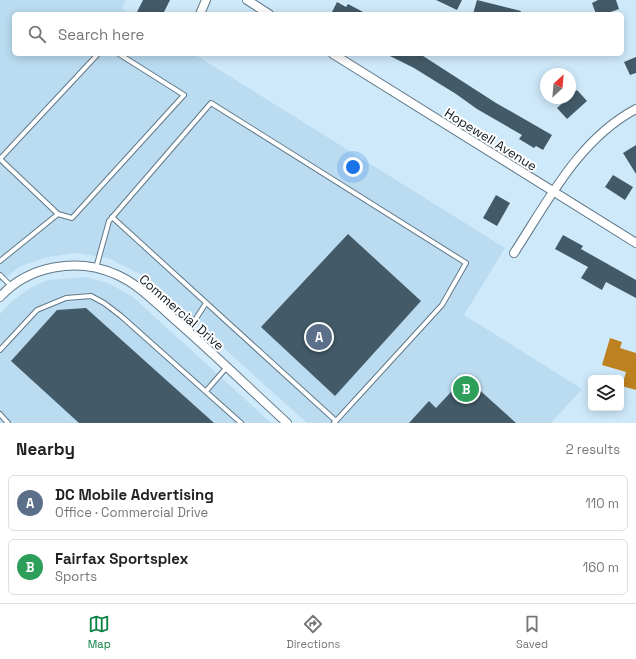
<!DOCTYPE html>
<html lang="en">
<head>
<meta charset="utf-8">
<style>
	:root { --surface:#fff; --page:#f6f6f6; --text:#222; --muted:#767676; --line:#e0e0e0; --accent:#0b8043 }
	body { margin:0; font-family:"Space Grotesk",sans-serif; background:var(--page); color:var(--text) }
	.controls { position:absolute; right:12px; bottom:12px; display:grid; overflow:hidden; border-radius:6px; box-shadow:0 2px 10px #0003 }
	.controls button { width:36px; height:36px; display:grid; place-items:center; padding:0; border:0; border-bottom:1px solid var(--line); background:var(--surface); color:var(--text); font:20px sans-serif }
	.compass { position:absolute; left:540px; top:68px; width:36px; height:36px; border-radius:50%; background:var(--surface); box-shadow:0 2px 10px #0003; rotate:26deg }
	.you { position:absolute; left:353px; top:167px; width:14px; height:14px; margin:-10px; border:3px solid #fff; border-radius:50%; background:#1a73e8; box-shadow:0 0 0 6px #1a73e833 }
	.badge { display:grid; place-items:center; width:26px; height:26px; border-radius:50%; background:var(--accent); color:#fff; font-size:13px; font-weight:700 }
	.pin { position:absolute; translate:-50% -50%; border:2px solid #fff; box-shadow:0 1px 4px #0006 }
	.list { margin:0; padding:0; list-style:none }
	h2 { display:flex; justify-content:space-between; align-items:center; height:52px; margin:0; padding:0 16px; font-size:17px }
	h2 small { font-size:13px; font-weight:400; color:var(--muted) }
	.list li { display:grid; grid-template-columns:26px 1fr auto; gap:12px; align-items:center; box-sizing:border-box; height:56px; margin:0 8px 8px; padding:0 8px; border:1px solid var(--line); border-radius:6px }
	.list b { display:block; font-size:15px; white-space:nowrap }
	.list p { margin:0; font-size:13px; white-space:nowrap; color:var(--muted) }
	.list em { font-size:13px; font-style:normal; color:var(--muted) }
	.icon { flex:none; width:22px; height:22px; fill:none; stroke:currentColor; stroke-width:2; stroke-linecap:round; stroke-linejoin:round }
	.map { position:relative; flex:none; width:636px; height:423px; overflow:hidden }
	.search { position:absolute; background:var(--surface); box-shadow:0 2px 10px #0003; left:12px; right:12px; top:12px; height:44px; display:flex; align-items:center; gap:10px; box-sizing:border-box; padding:0 14px; border-radius:6px; color:var(--muted); font-size:15px }
	.sheet { height:180px; background:var(--surface) }
	nav { display:flex; justify-content:space-around; align-items:center; box-sizing:border-box; height:56px; border-top:1px solid var(--line); background:var(--surface); font-size:11px; color:var(--muted) }
	nav a { display:grid; justify-items:center; gap:2px }
	nav .on { color:var(--accent) }
	.map>svg:first-child { display:block }
</style>
</head>
<body>
<div class="map">
<svg width="636" height="423" viewBox="0 0 636 423">
	<rect width="100%" height="100%" fill="#cee9fa"/>
	<!-- built -->
	<g fill="#badbf0">
		<polygon points="0,0 126,0 122,9 130,14 14,14 14,54 194,54 505,248 464,315 582,389 551,423 307,423 144,276 108,258 76,253 48,257 21,266 0,282"/>
		<polygon points="85,277 108,283 133,297 271,423 0,423 0,314 11,302 30,288 48,280"/>
	</g>
	<!-- water -->
	<polygon fill="#bd821f" points="610,338 622,342 620,348 636,353 636,390 622,386 626,372 602,365"/>
	<!-- building -->
	<g fill="#435a68">
		<polygon points="143,0 170,0 163,14 136,14"/>
		<polygon points="436,0 462,0 457,10"/>
		<polygon points="477,0 521,11 520,14 473,14"/>
		<polygon points="598,0 616,0 619,9 605,14 596,14 592,3"/>
		<polygon points="337,2 346,7 348,4 367,14 331,14"/>
		<polygon points="386,54 420,54 496,103 552,135 543,150 536,146 534,148 519,139 522,135 477,109 456,94 414,68"/>
		<polygon points="636,57 636,73 630,75 624,62"/>
		<polygon points="577,90 587,101 567,119 557,108"/>
		<polygon points="636,145 636,174 623,153"/>
		<polygon points="613,175 633,187 625,200 605,187"/>
		<polygon points="496,195 510,203 497,226 483,218"/>
		<polygon points="348,234 421,301 335,396 261,327"/>
		<polygon points="563,235 583,246 581,249 636,280 636,298 606,282 602,290 581,278 588,267 555,249"/>
		<polygon points="86,308 214,423 79,423 11,361 57,310"/>
		<polygon points="465,377 516,423 409,423 429,401 436,408"/>
	</g>
	<g fill="none" stroke-linecap="round" stroke-linejoin="round">
		<!-- service casing -->
		<g stroke="#617988" stroke-width="6">
			<g id="service">
				<polyline points="0,159 58,214 72,218 184,95 119,54"/>
				<polyline points="0,159 98,54"/>
				<polyline points="112,217 336,421"/>
				<polyline points="0,261 58,214"/>
				<polyline points="96,268 109,221 211,103 466,263 442,305 334,423"/>
				<polyline points="0,275 11,286"/>
				<polyline points="188,331 206,303"/>
				<polyline points="0,350 37,310 66,298 91,296 104,303 121,316 241,423"/>
				<polyline points="206,391 227,367"/>
				<polyline points="0,414 8,423"/>
			</g>
		</g>
		<!-- minor casing -->
		<g stroke="#617988" stroke-width="10">
			<g id="minor">
				<polyline points="247,0 269,14"/>
				<polyline points="200,14 206,0"/>
				<polyline points="333,54 636,243"/>
				<path d="M 514,253 C 548,201 579,139 636,109"/>
				<path d="M 0,297 C 28,266 77,257 115,274 C 137,283 155,302 173,318 C 212,352 249,388 287,423"/>
			</g>
		</g>
		<!-- service -->
		<use href="#service" stroke="#fff" stroke-width="4"/>
		<!-- minor -->
		<use href="#minor" stroke="#fff" stroke-width="8"/>
	</g>
	<g text-anchor="middle" stroke-width="4" stroke-linejoin="round" paint-order="stroke">
		<!-- street labels -->
		<g font-size="13" fill="#0f191f" stroke="#fff">
			<text transform="translate(491 139) rotate(32)" y="5">Hopewell Avenue</text>
			<text transform="translate(182 312) rotate(41)" y="5">Commercial Drive</text>
		</g>
	</g>
</svg>
<div class="controls">
<button><svg class="icon" aria-label="layers" viewBox="0 0 24 24"><path d="M12 4l9 5-9 5-9-5zM3 14l9 5 9-5"/></svg></button>
</div>
<svg class="compass" viewBox="-18 -18 36 36"><path d="M0-13l5 13h-10z" fill="#e53935"/><path d="M0 13l5-13h-10z" fill="#767676"/></svg>
<div class="you"></div>
<div class="pin badge" style="left:319px;top:337px;background:#5c6f8a">A</div>
<div class="pin badge" style="left:466px;top:389px;background:#2e9e5b">B</div>
<div class="search"><svg class="icon" aria-label="search" viewBox="0 0 24 24"><circle cx="10" cy="10" r="6"/><path d="M15 15l6 6"/></svg>Search here</div>
</div>
<section class="sheet">
<h2>Nearby<small>2 results</small></h2>
<ul class="list">
<li><span class="badge" style="background:#5c6f8a">A</span><div><b>DC Mobile Advertising</b><p>Office · Commercial Drive</p></div><em>110 m</em></li>
<li><span class="badge" style="background:#2e9e5b">B</span><div><b>Fairfax Sportsplex</b><p>Sports</p></div><em>160 m</em></li>
</ul>
</section>
<nav>
<a class="on"><svg class="icon" aria-label="map" viewBox="0 0 24 24"><path d="M3 6l6-2 6 2 6-2v14l-6 2-6-2-6 2zM9 4v14M15 6v14"/></svg>Map</a>
<a><svg class="icon" aria-label="directions" viewBox="0 0 24 24"><path d="M12 3l9 9-9 9-9-9zM9 14v-3h6M13 9l2 2-2 2"/></svg>Directions</a>
<a><svg class="icon" aria-label="saved" viewBox="0 0 24 24"><path d="M7 4h10v16l-5-4-5 4z"/></svg>Saved</a>
</nav>
</body>
</html>
